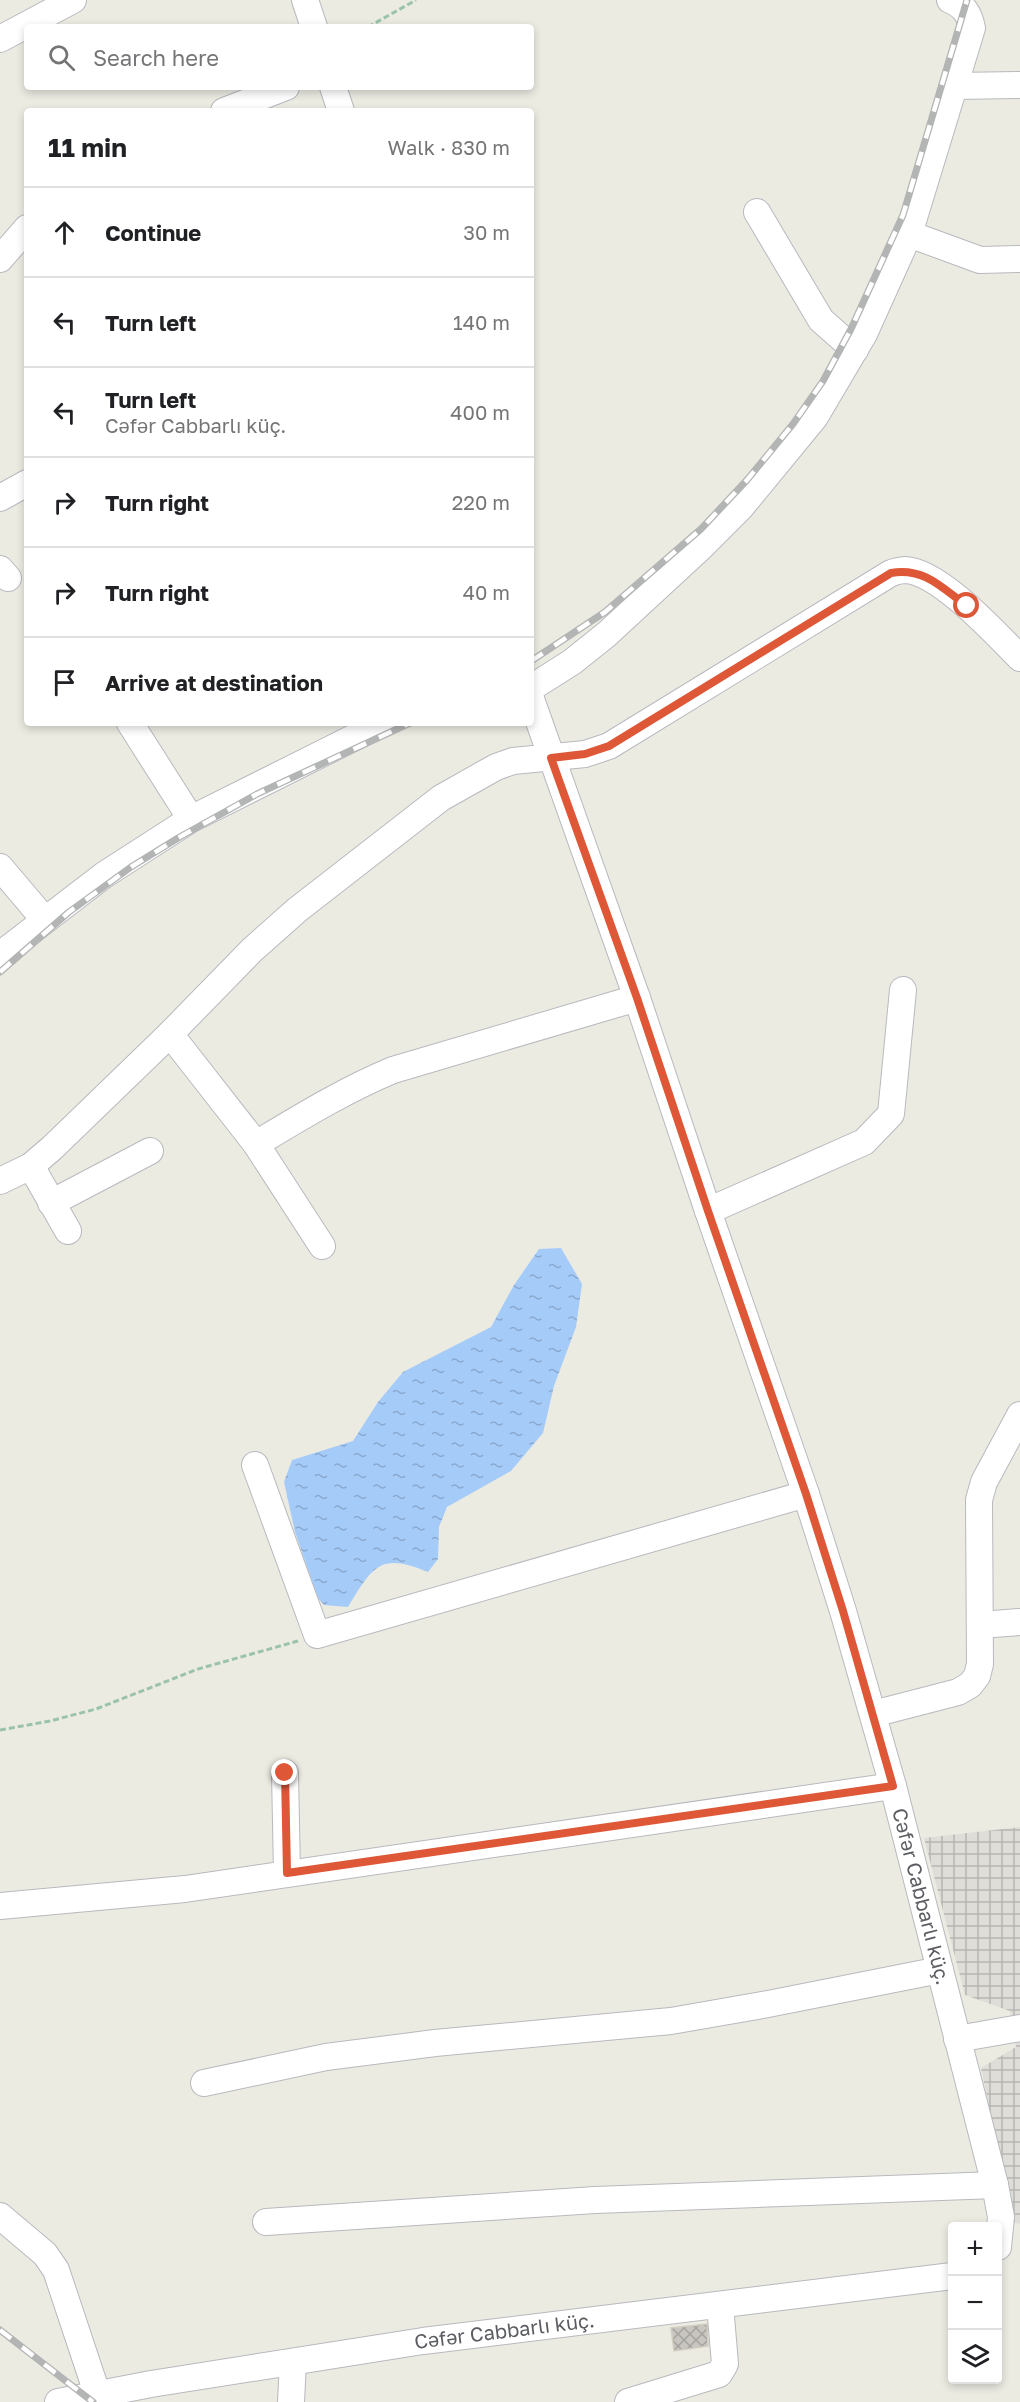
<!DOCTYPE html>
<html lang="en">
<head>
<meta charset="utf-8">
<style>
	:root { --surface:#fff; --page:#f2f2f2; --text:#202124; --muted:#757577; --line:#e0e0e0 }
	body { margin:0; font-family:"Golos Text",sans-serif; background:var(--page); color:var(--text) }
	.controls { position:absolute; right:18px; bottom:18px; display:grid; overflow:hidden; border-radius:6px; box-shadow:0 3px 9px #0003 }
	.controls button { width:54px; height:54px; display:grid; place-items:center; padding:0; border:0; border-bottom:2px solid var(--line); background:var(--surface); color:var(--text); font:30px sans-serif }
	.stop { position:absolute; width:18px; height:18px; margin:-14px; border:4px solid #de5737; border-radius:50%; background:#fff }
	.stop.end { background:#de5737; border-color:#fff; box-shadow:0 2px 6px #0008 }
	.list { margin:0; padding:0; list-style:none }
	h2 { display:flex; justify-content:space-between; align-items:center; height:78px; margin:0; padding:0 24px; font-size:26px }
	h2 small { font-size:20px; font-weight:400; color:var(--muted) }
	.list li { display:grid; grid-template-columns:39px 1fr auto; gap:18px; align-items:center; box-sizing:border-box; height:90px; padding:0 24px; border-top:2px solid var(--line) }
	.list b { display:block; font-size:22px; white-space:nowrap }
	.list p { margin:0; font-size:20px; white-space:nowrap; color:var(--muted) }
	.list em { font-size:20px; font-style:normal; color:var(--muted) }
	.icon { flex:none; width:33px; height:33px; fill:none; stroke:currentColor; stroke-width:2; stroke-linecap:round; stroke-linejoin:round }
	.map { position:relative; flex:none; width:1020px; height:2402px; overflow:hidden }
	.search { position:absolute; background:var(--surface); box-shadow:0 3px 9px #0003; left:24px; top:24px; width:510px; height:66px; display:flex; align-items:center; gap:15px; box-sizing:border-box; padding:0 21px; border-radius:6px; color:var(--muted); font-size:22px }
	.panel { position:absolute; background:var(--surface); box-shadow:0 3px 9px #0003; left:24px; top:108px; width:510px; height:618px; border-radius:6px }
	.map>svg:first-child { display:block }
</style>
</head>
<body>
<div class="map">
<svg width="1020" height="2402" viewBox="0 0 1020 2402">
	<defs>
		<pattern id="industrial-grid" width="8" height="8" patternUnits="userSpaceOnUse" patternTransform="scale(1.5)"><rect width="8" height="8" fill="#deddd7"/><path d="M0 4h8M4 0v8" fill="none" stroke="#b7b6b2"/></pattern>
		<pattern id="water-ripples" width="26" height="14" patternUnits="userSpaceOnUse" patternTransform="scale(1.5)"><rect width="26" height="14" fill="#a5cbf9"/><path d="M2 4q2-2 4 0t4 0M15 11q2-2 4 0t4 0" fill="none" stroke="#89a8cd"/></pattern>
		<pattern id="building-cross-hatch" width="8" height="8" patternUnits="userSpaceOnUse" patternTransform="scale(1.5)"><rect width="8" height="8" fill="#c8c5c0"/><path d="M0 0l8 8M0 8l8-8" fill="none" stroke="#a5a39f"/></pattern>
	</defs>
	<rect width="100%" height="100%" fill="#ecebe2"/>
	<!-- industrial -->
	<polygon fill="url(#industrial-grid)" points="1020,1827 1020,2224 1013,2222 981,2068 1016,2047 1010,2011 965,1995 924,1838"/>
	<!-- water -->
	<path fill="url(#water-ripples)" d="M 561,1248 L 582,1284 L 576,1327 L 554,1386 L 543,1433 L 511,1471 L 447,1507 L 439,1527 L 438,1559 L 428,1572 C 380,1552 373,1566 348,1607 L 324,1605 L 318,1598 L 295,1532 L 284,1482 L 292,1460 L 353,1441 L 378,1402 L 403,1372 L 491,1327 L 514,1285 L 539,1249 Z"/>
	<!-- building -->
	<polygon fill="url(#building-cross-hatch)" stroke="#d1cec1" stroke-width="1.5" points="707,2324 708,2346 674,2351 671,2328"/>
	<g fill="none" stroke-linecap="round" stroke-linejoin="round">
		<!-- minor casing -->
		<g stroke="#b8b9be" stroke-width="28">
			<g id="minor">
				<polyline points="305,0 314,27"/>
				<polyline points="0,39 73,0"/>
				<polyline points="954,86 1020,85"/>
				<polyline points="333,87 341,111"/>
				<polyline points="224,111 286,87"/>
				<polyline points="757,212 821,320 855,350"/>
				<polyline points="909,234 980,260 1020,259"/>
				<polyline points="0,259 27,228"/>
				<polyline points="0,498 27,483"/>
				<polyline points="0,569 8,578"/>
				<path d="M 531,688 L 572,662 L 607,634 L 699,549 L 741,507 L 815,417 L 864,334 L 909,234 L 972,28 C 969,13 964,6 950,0"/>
				<path id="s1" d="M 531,699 L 637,998 L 708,1211 L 806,1494 L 843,1611 L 893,1786 L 995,2185 L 1001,2217 L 998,2247"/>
				<polyline points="130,723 191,819"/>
				<polyline points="0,867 44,919"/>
				<polyline points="0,955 104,875 191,819 383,723"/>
				<polyline points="170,1034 256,1144 322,1246"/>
				<path d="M 256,1144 C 301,1117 345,1090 393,1070 L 637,998"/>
				<polyline points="31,1166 68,1231"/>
				<path d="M 0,1181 L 31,1166 L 52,1148 L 170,1034 L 252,950 L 297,910 L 441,798 L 496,767 L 513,761 L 585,754 L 609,746 L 891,573 C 895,572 900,570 905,570 C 939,571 996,634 1020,658"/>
				<polyline points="51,1203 150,1151"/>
				<polyline points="708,1211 864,1142 891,1114 903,990"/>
				<polyline points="255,1465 317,1635 806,1494"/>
				<polyline points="980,1625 1020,1622"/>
				<polyline points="873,1714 958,1692 970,1685 977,1676 980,1664 979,1500 984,1482 1020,1415"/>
				<polyline points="285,1773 287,1873"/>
				<polyline points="0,1906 185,1889 893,1786"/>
				<polyline points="957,2039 1020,2028"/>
				<polyline points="204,2083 326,2057 435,2043 671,2021 768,2004 940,1970"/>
				<polyline points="0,2216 45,2254 56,2270 97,2393"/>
				<polyline points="266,2222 595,2200 995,2185"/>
				<path id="s2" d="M 58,2402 L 151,2384 L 423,2341 L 952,2276"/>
				<polyline points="291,2402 293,2362"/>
				<polyline points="628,2402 719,2374 725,2364 720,2305"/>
			</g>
		</g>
		<!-- path -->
		<g stroke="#9ac3aa" stroke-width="3" stroke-dasharray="6 3" stroke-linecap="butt">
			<polyline points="368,27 416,0"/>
			<polyline points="0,1730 50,1721 96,1709 198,1669 298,1641"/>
		</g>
		<!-- minor -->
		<use href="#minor" stroke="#fff" stroke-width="26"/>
		<!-- rail casing -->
		<g stroke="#b3b4b4" stroke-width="7">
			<g id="rail">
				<polyline points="531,661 605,612 701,529 747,480 793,424 823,381 851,329 903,215 967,0"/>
				<polyline points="0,972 69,912 131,867 178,838 257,794 410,723"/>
				<polyline points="0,2330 93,2402"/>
			</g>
		</g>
		<!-- rail -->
		<use href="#rail" stroke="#fff" stroke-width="4.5" stroke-dasharray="14" stroke-linecap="butt"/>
	</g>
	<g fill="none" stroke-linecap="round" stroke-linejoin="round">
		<!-- route -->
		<path stroke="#de5737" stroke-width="8" d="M 285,1773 L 287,1873 L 893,1786 L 843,1611 L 806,1494 L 708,1211 L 637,998 L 551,758 L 585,754 L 609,746 L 891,573 C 924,567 942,588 967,606"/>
	</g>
	<g text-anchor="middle" stroke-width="5" stroke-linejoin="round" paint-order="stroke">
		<!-- street labels -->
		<g font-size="20" fill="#5b5d62" stroke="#fff">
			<text dy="7" stroke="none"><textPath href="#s1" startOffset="1260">Cəfər Cabbarlı küç.</textPath></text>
			<text dy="7" stroke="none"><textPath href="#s2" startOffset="452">Cəfər Cabbarlı küç.</textPath></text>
		</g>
	</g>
</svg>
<div class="controls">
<button>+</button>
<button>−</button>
<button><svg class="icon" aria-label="layers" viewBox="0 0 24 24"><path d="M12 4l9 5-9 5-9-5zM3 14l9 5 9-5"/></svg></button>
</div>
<div class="stop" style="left:967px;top:606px"></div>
<div class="stop end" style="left:285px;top:1773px"></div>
<div class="search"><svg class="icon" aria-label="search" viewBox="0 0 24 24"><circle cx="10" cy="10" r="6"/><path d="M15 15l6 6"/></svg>Search here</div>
<section class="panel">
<h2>11 min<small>Walk · 830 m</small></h2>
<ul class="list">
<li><svg class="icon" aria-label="ahead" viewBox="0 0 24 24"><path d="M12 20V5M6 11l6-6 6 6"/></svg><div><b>Continue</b></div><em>30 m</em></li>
<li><svg class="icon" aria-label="left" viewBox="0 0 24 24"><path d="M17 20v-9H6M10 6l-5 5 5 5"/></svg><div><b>Turn left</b></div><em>140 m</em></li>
<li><svg class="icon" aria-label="left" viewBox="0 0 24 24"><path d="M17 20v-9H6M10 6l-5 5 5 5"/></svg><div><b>Turn left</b><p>Cəfər Cabbarlı küç.</p></div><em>400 m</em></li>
<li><svg class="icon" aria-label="right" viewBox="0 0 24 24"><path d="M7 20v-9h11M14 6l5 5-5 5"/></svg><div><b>Turn right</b></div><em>220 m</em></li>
<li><svg class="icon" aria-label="right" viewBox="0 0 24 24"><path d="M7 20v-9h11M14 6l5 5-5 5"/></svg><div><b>Turn right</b></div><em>40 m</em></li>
<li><svg class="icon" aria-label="arrive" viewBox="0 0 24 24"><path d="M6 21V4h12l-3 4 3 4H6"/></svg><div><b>Arrive at destination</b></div></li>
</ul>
</section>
</div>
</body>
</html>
